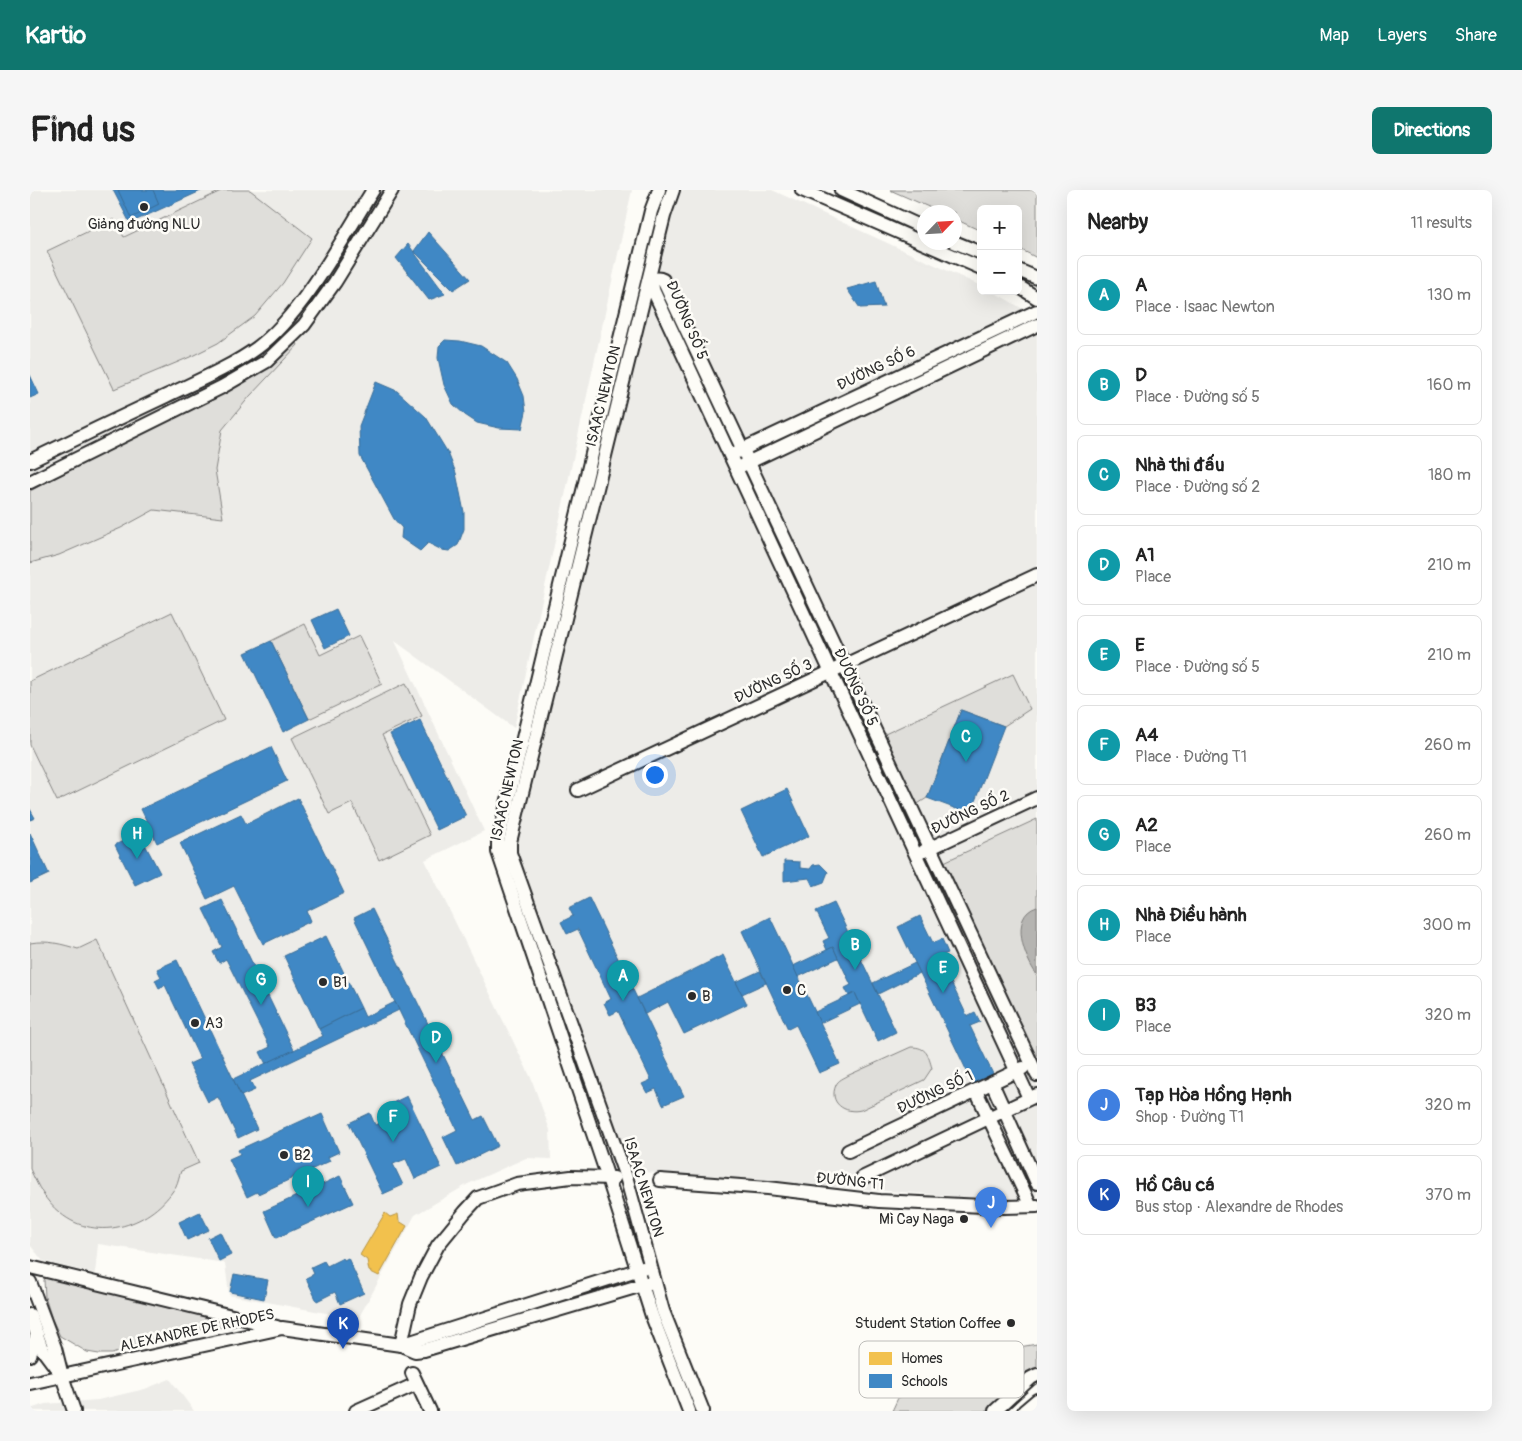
<!DOCTYPE html>
<html lang="en">
<head>
<meta charset="utf-8">
<style>
	:root { --surface:#fff; --page:#f6f6f6; --text:#222; --muted:#767676; --line:#e0e0e0; --accent:#0f766e }
	body { margin:0; font-family:Pangolin,sans-serif; background:var(--page); color:var(--text) }
	.controls { position:absolute; right:15px; top:15px; display:grid; overflow:hidden; border-radius:8px; box-shadow:0 5px 20px #0002 }
	.controls button { width:45px; height:45px; display:grid; place-items:center; padding:0; border:0; border-bottom:1px solid var(--line); background:var(--surface); color:var(--text); font:25px sans-serif }
	.compass { position:absolute; left:887px; top:15px; width:45px; height:45px; border-radius:50%; background:var(--surface); box-shadow:0 5px 20px #0002; rotate:65deg }
	.you { position:absolute; left:624px; top:584px; width:18px; height:18px; margin:-12px; border:4px solid #fff; border-radius:50%; background:#1a73e8; box-shadow:0 0 0 8px #1a73e833 }
	.badge { display:grid; place-items:center; width:32px; height:32px; border-radius:50%; background:var(--accent); color:#fff; font-size:16px; font-weight:700 }
	.pin { position:absolute; translate:-50% -41px; filter:drop-shadow(0 1px 2px #0008) }
	.pin::after { content:''; position:absolute; top:26px; width:18px; height:15px; background:inherit; clip-path:polygon(0 0,100% 0,50% 100%) }
	.list { margin:0; padding:0; list-style:none }
	h2 { display:flex; justify-content:space-between; align-items:center; height:65px; margin:0; padding:0 20px; font-size:21px }
	h2 small { font-size:16px; font-weight:400; color:var(--muted) }
	.list li { display:grid; grid-template-columns:32px 1fr auto; gap:15px; align-items:center; box-sizing:border-box; height:80px; margin:0 10px 10px; padding:0 10px; border:1px solid var(--line); border-radius:8px }
	.list b { display:block; font-size:19px; white-space:nowrap }
	.list p { margin:0; font-size:16px; white-space:nowrap; color:var(--muted) }
	.list em { font-size:16px; font-style:normal; color:var(--muted) }
	.map { position:relative; flex:none; width:1007px; height:1221px; overflow:hidden; border-radius:8px }
	header { display:flex; align-items:center; gap:30px; box-sizing:border-box; height:70px; padding:0 25px; background:var(--accent); color:#fff }
	header strong { font-size:24px }
	nav { display:flex; gap:28px; margin-inline-start:auto; font-size:18px }
	.intro { display:flex; align-items:center; justify-content:space-between; box-sizing:border-box; height:120px; padding:0 30px }
	h1 { margin:0; font-size:35px }
	.button { padding:12px 22px; border-radius:8px; background:var(--accent); color:#fff; font-size:18px; font-weight:700 }
	main { display:flex; gap:30px; padding:0 30px }
	aside { flex:1; background:var(--surface); border-radius:8px; box-shadow:0 5px 20px #0002 }
	.map>svg:first-child { display:block }
</style>
</head>
<body>
<header>
<strong>Kartio</strong>
<nav><a>Map</a><a>Layers</a><a>Share</a></nav>
</header>
<div class="intro"><h1>Find us</h1><a class="button">Directions</a></div>
<main>
<div class="map">
<svg width="1007" height="1221" viewBox="0 0 1007 1221">
	<rect width="100%" height="100%" fill="#fdfcf7"/>
	<filter id="ink" filterUnits="userSpaceOnUse"><feTurbulence type="fractalNoise" baseFrequency=".02" numOctaves="2"/><feDisplacementMap in="SourceGraphic" scale="10" xChannelSelector="R" yChannelSelector="G"/><feConvolveMatrix kernelMatrix="1 2 1 2 8 2 1 2 1" color-interpolation-filters="sRGB"/></filter>
	<g filter="url(#ink)">
		<!-- built -->
		<g fill="#edece8">
			<polygon points="0,0 602,0 484,538 365,451 454,641 395,670 501,888 520,940 521,969 496,968 438,994 385,1025 328,1129 199,1105 195,1073 68,1054 65,1084 13,1071 0,1055"/>
			<polygon points="642,0 742,0 951,96 951,101 962,101 1007,127 1007,1005 974,1010 601,981 483,663"/>
			<polygon points="140,1189 164,1221 0,1221 0,1219 15,1214 68,1210 115,1199"/>
		</g>
		<!-- green -->
		<g fill="#dfdeda" stroke="#858482">
			<polygon points="193,0 220,0 282,48 253,93 225,126 188,153 160,167 84,199 17,61 84,29 94,47"/>
			<polygon points="860,0 1007,0 1007,68 988,58 988,19 951,19 951,41 925,29 924,22 910,22"/>
			<polygon points="266,151 268,155 220,206 192,240 185,280 193,328 124,320 91,338 29,365 0,373 0,301 239,176"/>
			<polygon points="142,422 194,530 27,611 0,555 0,491"/>
			<polygon points="275,434 290,465 329,446 352,494 279,529 241,451"/>
			<polygon points="983,484 1000,519 974,536 931,520 897,608 886,615 855,544"/>
			<polygon points="376,493 392,526 352,545 400,645 349,670 322,613 299,624 262,548"/>
			<polygon points="1007,629 1007,870 914,672"/>
			<polygon points="905,680 992,867 987,866 902,684 903,681"/>
			<path d="M 67,750 L 169,973 L 151,981 C 149,986 148,992 146,996 C 123,1035 67,1054 30,1023 C 15,1011 8,996 0,979 L 0,753 C 17,750 32,754 48,759 Z"/>
			<path d="M 881,857 C 897,857 898,865 902,878 L 894,890 L 831,920 C 815,924 798,913 806,895 C 808,890 814,888 819,885 Z"/>
			<polygon points="19,1083 211,1133 203,1137 164,1139 116,1152 82,1164 69,1164 57,1162 30,1146 22,1129 15,1107 14,1090"/>
			<polygon points="1007,1154 1007,1191 972,1221 862,1221 868,1208 892,1186 922,1177 948,1164"/>
		</g>
		<!-- water -->
		<path fill="#b5b4b1" stroke="#7e7d7b" d="M 1007,717 L 1007,785 C 995,769 978,726 1007,717 Z"/>
		<!-- homes -->
		<polygon fill="#f2c14e" stroke="#b69444" points="355,1023 360,1027 368,1024 369,1031 377,1036 349,1086 339,1081 337,1070 330,1065"/>
		<!-- schools -->
		<g fill="#3f88c5" stroke="#396c97">
			<polygon points="83,0 173,0 100,33"/>
			<polygon points="88,0 123,0 129,14 101,28"/>
			<polygon points="398,42 440,89 423,100 384,61"/>
			<polygon points="378,54 415,104 399,110 366,68"/>
			<polygon points="846,91 854,117 830,118 817,99"/>
			<polygon points="415,150 430,151 451,156 477,173 487,189 494,206 496,222 492,239 469,238 447,233 435,225 423,214 414,195 408,168 409,156"/>
			<polygon points="0,185 9,204 0,208"/>
			<polygon points="346,192 367,201 396,227 418,263 426,283 434,322 434,339 428,355 419,361 412,360 398,353 390,361 371,348 372,338 364,329 330,266 329,236"/>
			<polygon points="306,419 319,446 295,458 282,430"/>
			<polygon points="241,451 279,529 253,542 215,463"/>
			<polygon points="931,520 974,536 940,624 897,608"/>
			<polygon points="390,530 436,626 407,640 360,544"/>
			<polygon points="241,557 257,591 127,653 111,619"/>
			<polygon points="757,599 779,646 733,667 711,621"/>
			<polygon points="268,608 314,703 277,721 281,731 233,754 204,696 177,709 150,653 211,624 216,634"/>
			<polygon points="0,619 5,628 0,630"/>
			<polygon points="0,643 19,684 0,693"/>
			<polygon points="109,643 130,683 105,695 85,655"/>
			<polygon points="754,671 770,672 770,678 780,679 783,675 790,674 798,682 794,692 783,696 779,688 754,691"/>
			<polygon points="559,708 654,906 633,915 626,899 617,903 612,894 621,890 588,821 580,825 574,813 581,809 548,739 537,744 531,732 543,726 539,718"/>
			<polygon points="192,710 264,860 236,874 230,862 240,857 196,769 189,773 183,762 192,757 173,719"/>
			<polygon points="804,713 866,842 848,851 825,803 819,806 815,798 821,795 803,757 797,760 793,751 799,748 786,721"/>
			<polygon points="342,719 445,930 453,926 468,956 427,976 413,947 427,940 324,728"/>
			<polygon points="890,726 903,753 912,749 918,763 909,767 937,826 945,822 950,832 940,836 963,884 943,894 868,737"/>
			<polygon points="740,727 810,874 789,883 766,835 758,839 712,741"/>
			<polygon points="296,746 331,818 289,839 254,766"/>
			<polygon points="803,757 808,768 768,787 763,776"/>
			<polygon points="693,765 717,814 654,844 638,812 615,824 607,808"/>
			<polygon points="147,770 227,939 208,948 188,907 178,912 159,874 170,869 135,795 129,798 125,790 131,787 127,779"/>
			<polygon points="885,773 890,783 848,804 843,793"/>
			<polygon points="730,781 736,793 712,804 706,792"/>
			<polygon points="825,803 830,814 790,833 785,822"/>
			<polygon points="365,812 369,820 220,891 225,900 211,906 203,889 293,846 289,839 331,818 335,827"/>
			<polygon points="377,906 411,977 385,989 376,969 363,974 373,995 353,1004 319,933 340,923 345,935 357,929 352,918"/>
			<polygon points="292,924 309,962 298,967 300,971 228,1004 227,1002 217,1007 199,969 210,964 208,960 280,927 281,929"/>
			<polygon points="310,986 323,1013 246,1048 234,1021"/>
			<polygon points="170,1022 179,1040 157,1050 149,1032"/>
			<polygon points="190,1042 201,1065 189,1071 178,1048"/>
			<polygon points="313,1068 314,1070 318,1068 334,1103 310,1114 305,1102 287,1111 276,1088 284,1084 281,1077 294,1071 297,1076"/>
			<polygon points="204,1084 238,1090 234,1109 200,1102"/>
		</g>
		<g fill="none" stroke-linecap="round" stroke-linejoin="round">
			<!-- minor casing -->
			<g stroke="#2b2b2b" stroke-width="16">
				<g id="minor">
					<polyline points="629,0 621,21 468,651 468,662 578,988 622,1126 659,1221"/>
					<polyline points="643,0 634,26 480,652 480,663 597,990 633,1121 673,1221"/>
					<polyline points="772,0 951,78"/>
					<polyline points="811,0 894,38"/>
					<polyline points="924,52 951,63"/>
					<polyline points="988,80 1007,88"/>
					<polyline points="988,96 1007,108"/>
					<polyline points="707,262 1007,121"/>
					<path d="M 0,271 C 45,249 91,227 136,206 C 165,192 201,177 227,158 C 273,124 312,49 343,0"/>
					<polyline points="713,275 1007,135"/>
					<polyline points="0,292 192,197 237,171 274,135 305,92 362,0"/>
					<polyline points="548,600 1007,385"/>
					<polyline points="894,661 1007,608"/>
					<polyline points="962,893 1007,993"/>
					<polyline points="946,901 1001,1016"/>
					<path d="M 999,908 L 624,102 C 621,94 623,85 633,90 L 1007,885"/>
					<polyline points="818,961 993,878"/>
					<polyline points="832,988 1007,905"/>
					<polyline points="630,990 738,998 849,1011 974,1017 1007,1016"/>
					<polyline points="0,1077 247,1137"/>
					<polyline points="0,1092 25,1158 32,1186 44,1221"/>
					<polyline points="0,1125 12,1159 27,1179"/>
					<polyline points="371,1155 380,1114 391,1087 408,1055 435,1022 448,1008 487,994 541,987 584,988"/>
					<polyline points="371,1155 613,1078"/>
					<polyline points="0,1165 7,1144"/>
					<polyline points="382,1183 400,1221"/>
					<polyline points="0,1193 252,1138 371,1155 385,1161 394,1160 619,1093"/>
					<polyline points="326,1221 386,1194"/>
					<polyline points="965,1221 1001,1188 1007,1185"/>
					<polyline points="994,1221 1007,1210"/>
				</g>
			</g>
			<!-- minor -->
			<use href="#minor" stroke="#fdfcf7" stroke-width="12"/>
		</g>
	</g>
	<!-- markers -->
	<g fill="#2b2b2b" stroke="#fdfcf7" stroke-width="2">
		<circle cx="114" cy="17" r="5"/>
		<circle cx="293" cy="792" r="5"/>
		<circle cx="757" cy="800" r="5"/>
		<circle cx="662" cy="806" r="5"/>
		<circle cx="165" cy="833" r="5"/>
		<circle cx="254" cy="965" r="5"/>
		<circle cx="934" cy="1029" r="5"/>
		<circle cx="981" cy="1133" r="5"/>
	</g>
	<g text-anchor="middle" stroke-width="5" stroke-linejoin="round" paint-order="stroke">
		<!-- poi labels -->
		<g font-size="15" fill="#2b2b2b" stroke="#fdfcf7" text-anchor="start">
			<text x="114" y="39" text-anchor="middle">Giảng đường NLU</text>
			<text x="303" y="797">B1</text>
			<text x="767" y="805">C</text>
			<text x="672" y="811">B</text>
			<text x="175" y="838">A3</text>
			<text x="264" y="970">B2</text>
			<text x="924" y="1034" text-anchor="end">Mì Cay Naga</text>
			<text x="971" y="1138" text-anchor="end">Student Station Coffee</text>
		</g>
		<!-- street labels -->
		<g font-size="15" fill="#2b2b2b" stroke="#fdfcf7">
			<text transform="translate(657 130) rotate(67)" y="5">ĐƯỜNG SỐ 5</text>
			<text transform="translate(846 178) rotate(-25)" y="5">ĐƯỜNG SỐ 6</text>
			<text transform="translate(573 206) rotate(-76)" y="5">ISAAC NEWTON</text>
			<text transform="translate(743 491) rotate(-25)" y="5">ĐƯỜNG SỐ 3</text>
			<text transform="translate(826 497) rotate(65)" y="5">ĐƯỜNG SỐ 5</text>
			<text transform="translate(477 600) rotate(-77)" y="5">ISAAC NEWTON</text>
			<text transform="translate(940 622) rotate(-25)" y="5">ĐƯỜNG SỐ 2</text>
			<text transform="translate(905 902) rotate(-25)" y="5">ĐƯỜNG SỐ 1</text>
			<text transform="translate(820 991) rotate(6)" y="5">ĐƯỜNG T1</text>
			<text transform="translate(614 997) rotate(73)" y="5">ISAAC NEWTON</text>
			<text transform="translate(167 1140) rotate(-12)" y="5">ALEXANDRE DE RHODES</text>
		</g>
	</g>
	<!-- legend -->
	<rect x="829" y="1151" width="165" height="57" rx="8" fill="#fdfcf7" stroke="#bebdba" stroke-width="1"/>
	<rect x="839" y="1162" width="23" height="13" fill="#f2c14e"/>
	<rect x="839" y="1184" width="23" height="14" fill="#3f88c5"/>
	<g font-size="14" fill="#2b2b2b">
		<text x="871" y="1173">Homes</text>
		<text x="871" y="1196">Schools</text>
	</g>
</svg>
<div class="controls">
<button>+</button>
<button>−</button>
</div>
<svg class="compass" viewBox="-18 -18 36 36"><path d="M0-13l5 13h-10z" fill="#e53935"/><path d="M0 13l5-13h-10z" fill="#767676"/></svg>
<div class="you"></div>
<div class="pin badge" style="left:593px;top:811px;background:#0f9aa8">A</div>
<div class="pin badge" style="left:825px;top:780px;background:#0f9aa8">B</div>
<div class="pin badge" style="left:936px;top:572px;background:#0f9aa8">C</div>
<div class="pin badge" style="left:406px;top:873px;background:#0f9aa8">D</div>
<div class="pin badge" style="left:913px;top:803px;background:#0f9aa8">E</div>
<div class="pin badge" style="left:363px;top:952px;background:#0f9aa8">F</div>
<div class="pin badge" style="left:231px;top:815px;background:#0f9aa8">G</div>
<div class="pin badge" style="left:107px;top:669px;background:#0f9aa8">H</div>
<div class="pin badge" style="left:278px;top:1017px;background:#0f9aa8">I</div>
<div class="pin badge" style="left:961px;top:1038px;background:#3f7fe0">J</div>
<div class="pin badge" style="left:313px;top:1159px;background:#1a4fb4">K</div>
</div>
<aside>
<h2>Nearby<small>11 results</small></h2>
<ul class="list">
<li><span class="badge" style="background:#0f9aa8">A</span><div><b>A</b><p>Place · Isaac Newton</p></div><em>130 m</em></li>
<li><span class="badge" style="background:#0f9aa8">B</span><div><b>D</b><p>Place · Đường số 5</p></div><em>160 m</em></li>
<li><span class="badge" style="background:#0f9aa8">C</span><div><b>Nhà thi đấu</b><p>Place · Đường số 2</p></div><em>180 m</em></li>
<li><span class="badge" style="background:#0f9aa8">D</span><div><b>A1</b><p>Place</p></div><em>210 m</em></li>
<li><span class="badge" style="background:#0f9aa8">E</span><div><b>E</b><p>Place · Đường số 5</p></div><em>210 m</em></li>
<li><span class="badge" style="background:#0f9aa8">F</span><div><b>A4</b><p>Place · Đường T1</p></div><em>260 m</em></li>
<li><span class="badge" style="background:#0f9aa8">G</span><div><b>A2</b><p>Place</p></div><em>260 m</em></li>
<li><span class="badge" style="background:#0f9aa8">H</span><div><b>Nhà Điều hành</b><p>Place</p></div><em>300 m</em></li>
<li><span class="badge" style="background:#0f9aa8">I</span><div><b>B3</b><p>Place</p></div><em>320 m</em></li>
<li><span class="badge" style="background:#3f7fe0">J</span><div><b>Tạp Hòa Hồng Hạnh</b><p>Shop · Đường T1</p></div><em>320 m</em></li>
<li><span class="badge" style="background:#1a4fb4">K</span><div><b>Hồ Câu cá</b><p>Bus stop · Alexandre de Rhodes</p></div><em>370 m</em></li>
</ul>
</aside>
</main>
</body>
</html>
